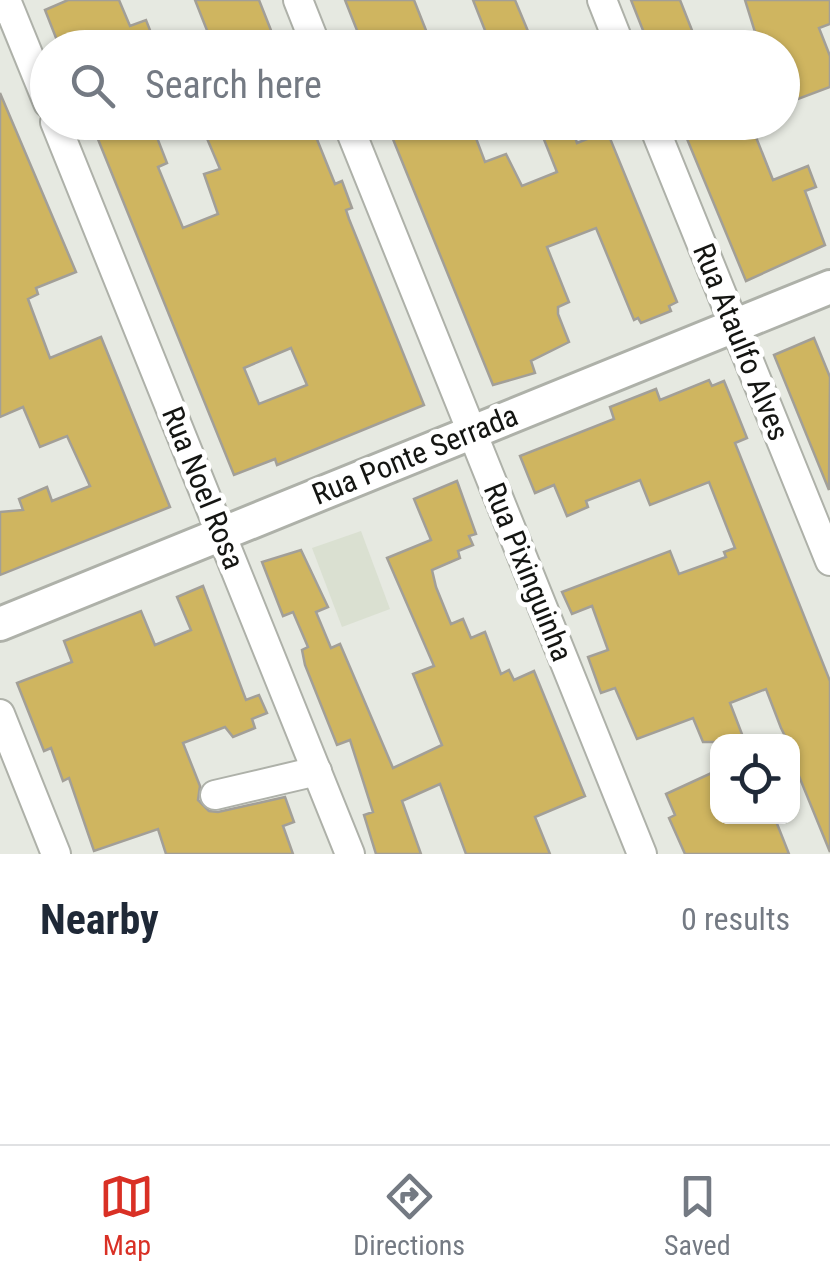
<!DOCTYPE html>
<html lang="en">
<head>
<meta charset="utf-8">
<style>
	:root { --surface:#fff; --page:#f6f6f7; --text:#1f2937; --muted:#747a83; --line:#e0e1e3; --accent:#d93025 }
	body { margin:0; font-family:"Roboto Condensed",sans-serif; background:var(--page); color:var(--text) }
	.controls { position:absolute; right:30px; bottom:30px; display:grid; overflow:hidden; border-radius:20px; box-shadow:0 2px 8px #0004 }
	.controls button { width:90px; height:90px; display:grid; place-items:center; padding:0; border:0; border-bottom:2px solid var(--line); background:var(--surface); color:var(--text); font:50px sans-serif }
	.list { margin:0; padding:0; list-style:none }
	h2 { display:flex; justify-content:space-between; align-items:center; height:130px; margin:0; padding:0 40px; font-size:42px }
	h2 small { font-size:32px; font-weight:400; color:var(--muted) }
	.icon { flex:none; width:55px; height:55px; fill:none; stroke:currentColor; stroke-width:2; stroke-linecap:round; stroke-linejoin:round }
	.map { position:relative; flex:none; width:830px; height:854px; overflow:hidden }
	.search { position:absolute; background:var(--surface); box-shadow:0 2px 8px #0004; left:30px; right:30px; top:30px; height:110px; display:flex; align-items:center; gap:25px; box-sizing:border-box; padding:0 35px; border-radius:55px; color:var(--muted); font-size:38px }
	.sheet { height:290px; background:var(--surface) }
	nav { display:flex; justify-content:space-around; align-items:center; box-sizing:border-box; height:140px; border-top:2px solid var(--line); background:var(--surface); font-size:28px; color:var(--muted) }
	nav a { display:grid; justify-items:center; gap:5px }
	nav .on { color:var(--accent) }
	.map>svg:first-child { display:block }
</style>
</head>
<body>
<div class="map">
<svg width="830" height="854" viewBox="0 0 830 854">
	<rect width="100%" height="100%" fill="#e6e9e1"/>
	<!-- built -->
	<polygon fill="#dae0d1" points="361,531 390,609 342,627 312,548"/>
	<!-- building -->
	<g fill="#cfb560" stroke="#a29f98" stroke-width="2.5" fill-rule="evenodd">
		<polygon points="68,0 119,0 130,26 146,20 157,48 60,48 45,10"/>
		<polygon points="195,0 259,0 278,48 214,48"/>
		<polygon points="345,0 414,0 433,48 364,48"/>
		<polygon points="473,0 515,0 535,48 492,48"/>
		<polygon points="631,0 680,0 699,48 650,48"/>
		<polygon points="745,0 830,0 830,24 819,28 830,56 830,87 782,105 782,48 760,48"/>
		<polygon points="0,93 76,272 36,288 38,294 28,299 50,358 101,337 170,507 0,575 0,512 23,510 19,499 47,487 52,501 90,486 67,436 40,447 23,407 0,417"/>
		<path d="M 91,122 L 151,122 L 167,163 L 158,167 L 183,228 L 218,214 L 204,174 L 220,169 L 200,122 L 310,122 L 335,184 L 342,181 L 352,208 L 346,210 L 349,219 L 424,405 L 277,465 L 275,459 L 234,475 ZM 291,348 L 307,385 L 259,404 L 244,368 Z"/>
		<polygon points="386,122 426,122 428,129 443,122 458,122 461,130 471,125 485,162 506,154 522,186 557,172 537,122 570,122 577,143 607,131 677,302 669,306 671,311 641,323 638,318 634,320 596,228 547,247 569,302 558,307 558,314 569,342 531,361 535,373 493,385"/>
		<polygon points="680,122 750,122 773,180 808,166 816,187 805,191 825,245 746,281"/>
		<polygon points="814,338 830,377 829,490 774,355"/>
		<polygon points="709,380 712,386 724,381 733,403 747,438 735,443 830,681 830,852 792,759 792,742 788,742 781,728 766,689 730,703 745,742 703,742 693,718 637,739 615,688 601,693 588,657 608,650 592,606 572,614 562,592 670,551 679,574 726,557 724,552 735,548 709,482 650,505 640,480 586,501 588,507 567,516 554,485 535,493 520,456 614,419 610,407 656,389 660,400"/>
		<polygon points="457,481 476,534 469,536 473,545 458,551 460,558 432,570 436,587 451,624 463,619 471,638 485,632 501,674 509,670 514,680 534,671 585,796 535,817 550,854 466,854 440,784 402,801 421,854 376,854 364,815 373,812 350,740 337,745 305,665 302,650 308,647 293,612 283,616 262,562 301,550 328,607 316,612 331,648 340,644 393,768 442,745 413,674 434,666 387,558 431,540 414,499"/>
		<polygon points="203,586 246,700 259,695 267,713 252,719 255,728 233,737 225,727 183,743 200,786 198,800 209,811 218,812 285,797 294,822 283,826 293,854 166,854 158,829 94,851 69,778 63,781 51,748 44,751 17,683 72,662 64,641 141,611 155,645 191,630 177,597"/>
		<polygon points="718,770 718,816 774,816 789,854 685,854 669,818 675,815 666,794"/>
	</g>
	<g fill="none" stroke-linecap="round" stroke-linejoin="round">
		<!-- minor casing -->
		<g stroke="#aeb1a9" stroke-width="32">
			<g id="minor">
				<polyline points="6,0 48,103"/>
				<polyline points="298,0 317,48"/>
				<polyline points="602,0 621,48"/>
				<polyline points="55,122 350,854"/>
				<polyline points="347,122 642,854"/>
				<polyline points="652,122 830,561"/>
				<polyline points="0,714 56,854"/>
				<polyline points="215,795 317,771"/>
			</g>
		</g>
		<!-- tertiary casing -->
		<g stroke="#aeb1a9" stroke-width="38">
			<polyline id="tertiary" points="0,624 830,287"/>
		</g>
		<!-- minor -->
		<use href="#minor" stroke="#fff" stroke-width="28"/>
		<!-- tertiary -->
		<use href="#tertiary" stroke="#fff" stroke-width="32"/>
	</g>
	<g text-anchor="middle" stroke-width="10" stroke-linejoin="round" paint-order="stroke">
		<!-- street labels -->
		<g font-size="30" fill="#141512" stroke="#fff">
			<text transform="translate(741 342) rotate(68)" y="10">Rua Ataulfo Alves</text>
			<text transform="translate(415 455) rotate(-22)" y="10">Rua Ponte Serrada</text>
			<text transform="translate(203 488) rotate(68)" y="10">Rua Noel Rosa</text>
			<text transform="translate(528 572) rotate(68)" y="10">Rua Pixinguinha</text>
		</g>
	</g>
</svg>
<div class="controls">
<button><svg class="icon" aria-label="locate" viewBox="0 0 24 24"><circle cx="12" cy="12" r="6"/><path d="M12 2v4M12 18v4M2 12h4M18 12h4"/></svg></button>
</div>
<div class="search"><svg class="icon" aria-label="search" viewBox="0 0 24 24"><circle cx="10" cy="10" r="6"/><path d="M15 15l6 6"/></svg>Search here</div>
</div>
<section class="sheet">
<h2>Nearby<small>0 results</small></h2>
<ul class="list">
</ul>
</section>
<nav>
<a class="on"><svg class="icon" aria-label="map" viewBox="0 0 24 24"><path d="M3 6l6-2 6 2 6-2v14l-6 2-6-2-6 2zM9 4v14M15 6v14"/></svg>Map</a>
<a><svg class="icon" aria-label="directions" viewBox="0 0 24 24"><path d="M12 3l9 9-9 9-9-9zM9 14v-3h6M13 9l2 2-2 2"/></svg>Directions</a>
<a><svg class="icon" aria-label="saved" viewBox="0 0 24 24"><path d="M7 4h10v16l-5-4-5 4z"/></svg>Saved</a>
</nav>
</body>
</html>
